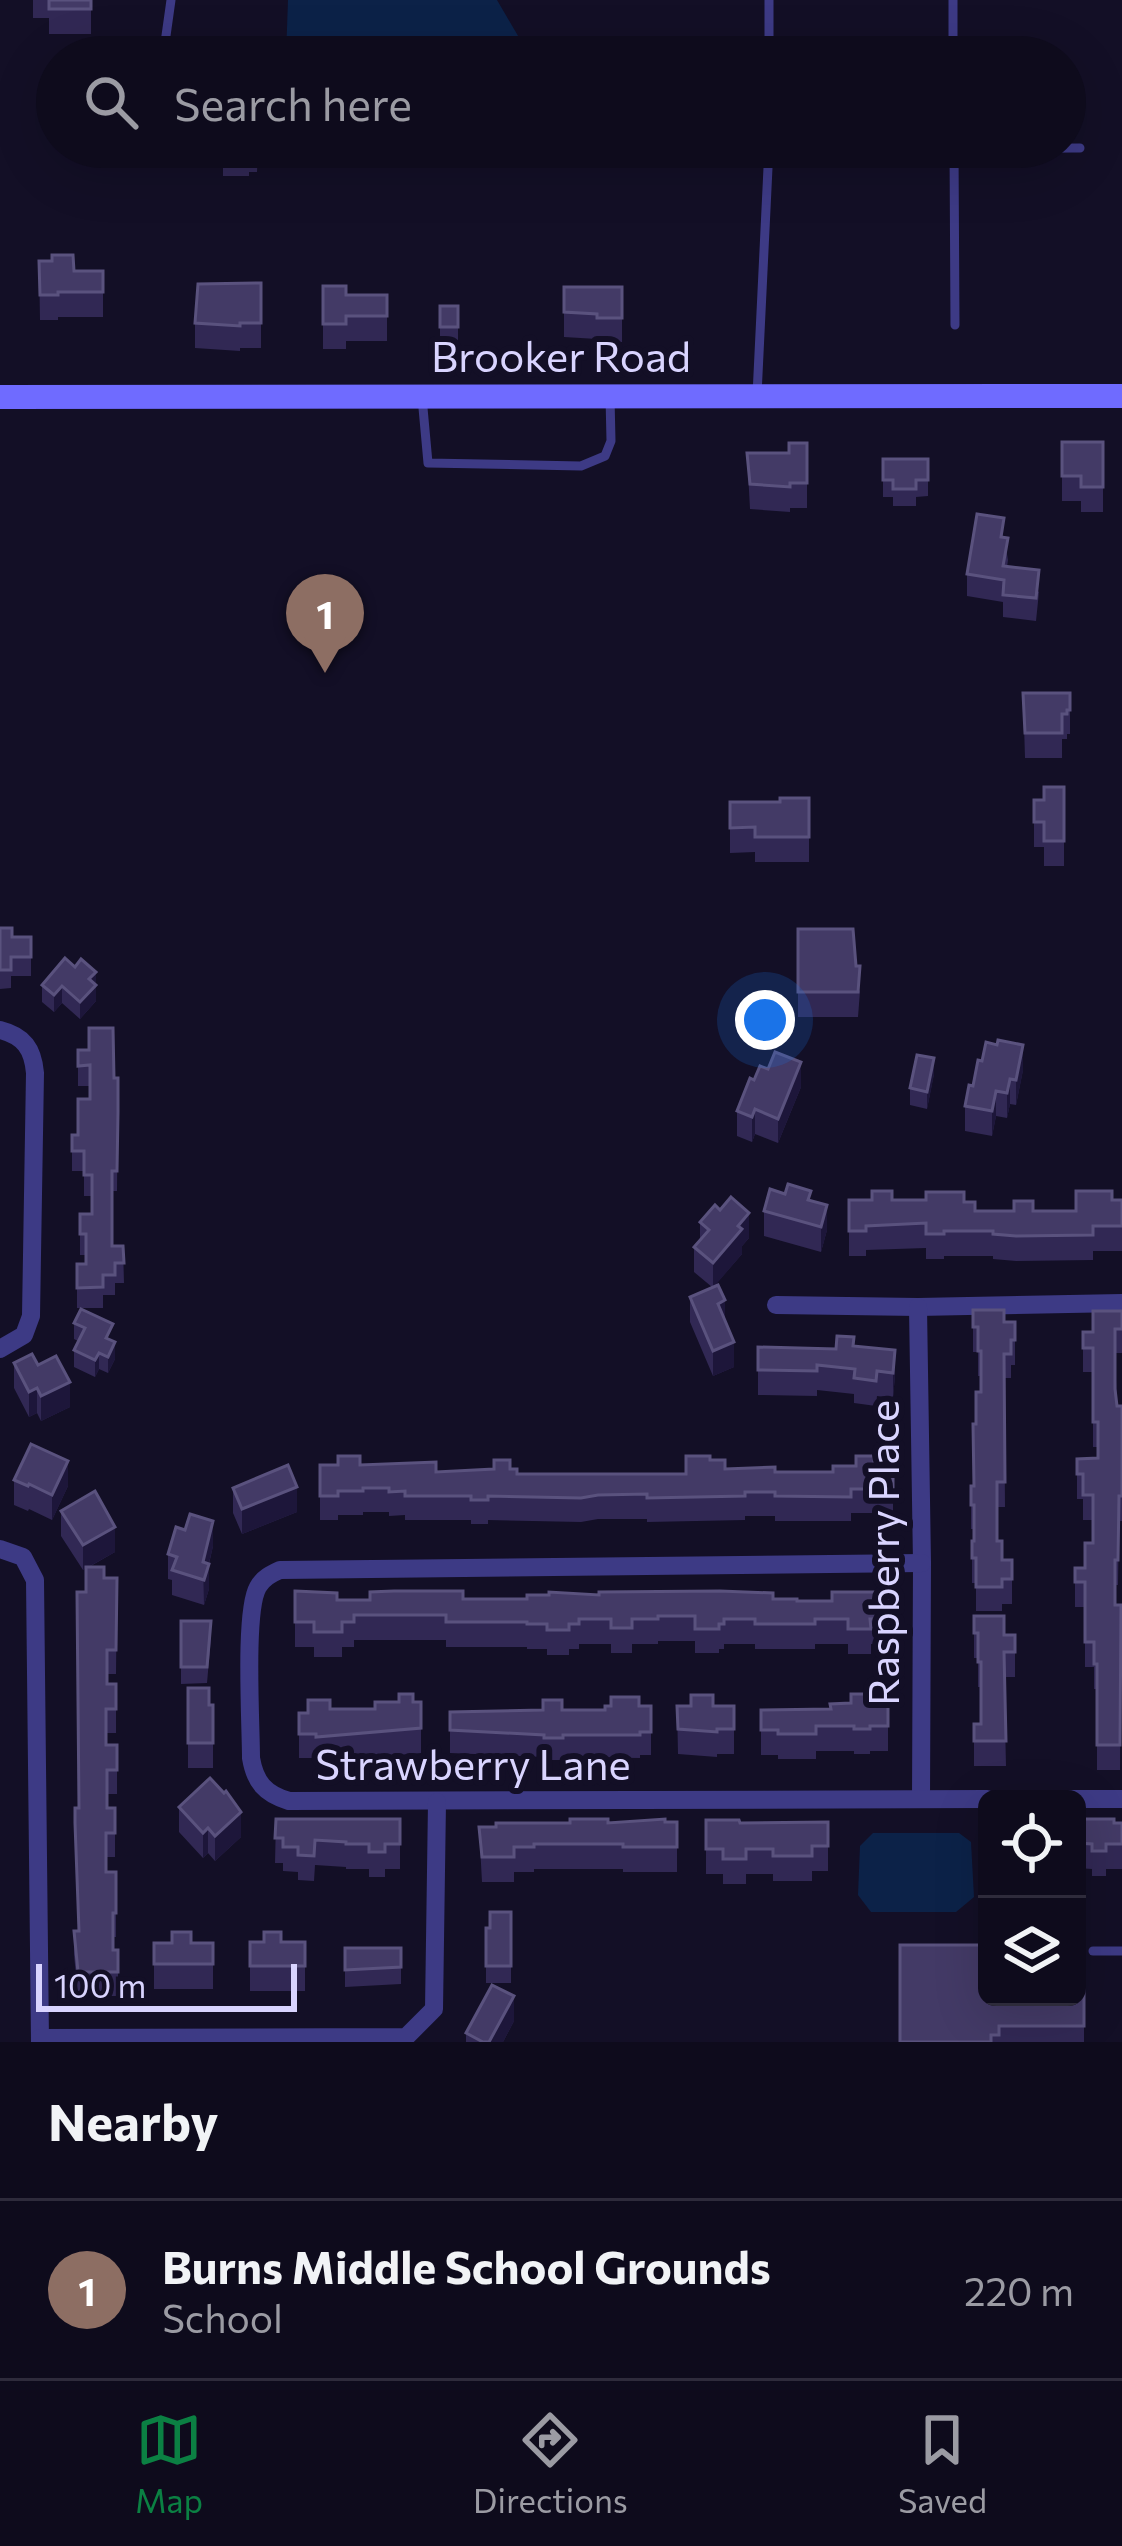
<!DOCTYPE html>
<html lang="en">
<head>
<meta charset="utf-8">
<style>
	:root { --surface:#0e0b1c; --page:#1c1929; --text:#f1f3f6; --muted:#9b9ba3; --line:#2e2b3b; --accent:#0b8043 }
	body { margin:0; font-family:Commissioner,sans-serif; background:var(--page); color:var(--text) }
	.controls { position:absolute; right:36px; bottom:36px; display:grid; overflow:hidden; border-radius:18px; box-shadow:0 12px 48px #0002 }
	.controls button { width:108px; height:108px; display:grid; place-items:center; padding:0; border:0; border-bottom:3px solid var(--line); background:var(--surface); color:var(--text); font:60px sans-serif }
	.scale { position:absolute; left:36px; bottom:30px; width:261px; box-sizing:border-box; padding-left:12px; border:6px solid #d9d4ff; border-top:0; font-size:33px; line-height:42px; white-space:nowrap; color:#d9d4ff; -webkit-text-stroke:9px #130f26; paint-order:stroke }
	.you { position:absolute; left:765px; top:1020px; width:42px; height:42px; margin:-30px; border:9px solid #fff; border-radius:50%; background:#1a73e8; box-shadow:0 0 0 18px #1a73e833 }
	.badge { display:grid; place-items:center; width:78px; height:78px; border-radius:50%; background:var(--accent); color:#fff; font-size:39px; font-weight:700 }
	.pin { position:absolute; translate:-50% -99px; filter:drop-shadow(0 3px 6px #0008) }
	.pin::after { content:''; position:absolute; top:63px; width:42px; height:36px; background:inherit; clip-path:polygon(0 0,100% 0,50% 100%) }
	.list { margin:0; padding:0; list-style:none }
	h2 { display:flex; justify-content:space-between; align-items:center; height:156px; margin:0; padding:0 48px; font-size:51px }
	h2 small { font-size:39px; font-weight:400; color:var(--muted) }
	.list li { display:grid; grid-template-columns:78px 1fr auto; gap:36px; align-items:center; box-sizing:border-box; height:180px; padding:0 48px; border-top:3px solid var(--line) }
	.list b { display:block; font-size:45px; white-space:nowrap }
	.list p { margin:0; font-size:39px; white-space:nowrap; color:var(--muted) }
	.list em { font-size:39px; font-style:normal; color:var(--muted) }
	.icon { flex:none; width:66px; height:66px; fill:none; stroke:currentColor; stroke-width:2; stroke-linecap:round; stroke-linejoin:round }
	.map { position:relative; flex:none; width:1122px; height:2042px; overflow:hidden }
	.search { position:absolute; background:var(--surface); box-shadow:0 12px 48px #0002; left:36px; right:36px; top:36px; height:132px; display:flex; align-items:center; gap:30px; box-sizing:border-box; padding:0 42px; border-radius:66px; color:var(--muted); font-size:45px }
	.sheet { height:336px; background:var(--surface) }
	nav { display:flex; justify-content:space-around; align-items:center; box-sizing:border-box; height:168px; border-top:3px solid var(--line); background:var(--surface); font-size:33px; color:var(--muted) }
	nav a { display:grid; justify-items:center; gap:6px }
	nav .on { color:var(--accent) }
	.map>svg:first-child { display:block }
</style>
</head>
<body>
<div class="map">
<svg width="1122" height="2042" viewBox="0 0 1122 2042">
	<rect width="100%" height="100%" fill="#130f26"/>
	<!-- water -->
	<g fill="#0c2248">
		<polygon points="288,0 497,0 521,41 524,57 286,57"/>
		<polygon points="873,1833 959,1833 971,1842 974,1897 956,1912 871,1912 858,1895 860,1846"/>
	</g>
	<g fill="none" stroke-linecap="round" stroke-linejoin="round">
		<!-- lane -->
		<g stroke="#3d3a85" stroke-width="9">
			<polyline points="769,0 769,57"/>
			<polyline points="953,0 953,57"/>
			<polyline points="163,57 171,0"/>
			<polyline points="168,147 175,158 198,162"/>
			<polyline points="954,147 955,325"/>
			<polyline points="769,149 1080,148"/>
			<polyline points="757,395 769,147"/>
			<polyline points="422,397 428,463 581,466 605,456 611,441 610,397"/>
			<polyline points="1093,1951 1122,1951"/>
		</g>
		<!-- street -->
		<g stroke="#3d3a85" stroke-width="18">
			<path d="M 0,1030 C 24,1036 33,1049 35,1073 L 31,1316 L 24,1335 L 0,1349"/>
			<polyline points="776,1305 918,1307 1122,1303"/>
			<polyline points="918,1307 922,1563 921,1799"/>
			<polyline points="0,1549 23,1557 35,1580 40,2042"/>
			<path d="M 922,1563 L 280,1570 C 271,1574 263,1578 258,1587 C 244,1611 251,1724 251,1758 C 255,1782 265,1794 289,1801 L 987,1799"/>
			<polyline points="1027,1799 1122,1799"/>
			<polyline points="40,2038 406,2037 434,2009 437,1802"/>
		</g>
		<!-- secondary -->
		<polyline stroke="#6f6bff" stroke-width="24" points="0,397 1122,396"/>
	</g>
	<!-- wall -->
	<g fill="#312854">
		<polygon points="33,0 91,0 91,34 49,34 49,18 33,18"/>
		<polygon points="223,147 258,147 257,172 249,172 249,176 223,176"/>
		<polygon points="39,261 74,271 103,271 103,317 58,317 58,320 40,320"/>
		<polygon points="261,283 261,348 240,348 240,351 195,348 195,323"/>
		<polygon points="323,286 346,295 387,295 387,341 346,341 346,349 323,349"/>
		<polygon points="564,287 622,287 622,342 597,342 597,339 564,337"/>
		<rect x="440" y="306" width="18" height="38"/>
		<polygon points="1062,442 1103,442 1103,512 1081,512 1081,501 1062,501"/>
		<polygon points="807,443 807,508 790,508 790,512 750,509 747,453 789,453"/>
		<polygon points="883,459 928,459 928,496 916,497 916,506 893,506 893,497 883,497"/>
		<polygon points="1004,537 1008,560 1007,567 1039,592 1036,621 1003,617 1003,602 967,596 967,574"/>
		<polygon points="1023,693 1070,693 1070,734 1067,734 1067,739 1062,739 1062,758 1025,758"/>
		<polygon points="1064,787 1064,866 1044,866 1044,847 1034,847 1034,800 1044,800"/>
		<polygon points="809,798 809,862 755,862 755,852 730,853 730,802 780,802"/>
		<polygon points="0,928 12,937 31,937 31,976 11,976 11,988 0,989"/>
		<polygon points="798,929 860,991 858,1017 798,1017"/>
		<polygon points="75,967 96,972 96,1001 80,1019 62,1003 54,1012 42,1002 42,985"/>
		<polygon points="78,1050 114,1078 118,1078 117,1191 112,1191 112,1246 123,1246 124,1283 115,1283 115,1295 103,1295 103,1308 77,1308 77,1264 86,1264 86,1255 80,1255 80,1214 92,1214 92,1196 84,1196 84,1171 72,1171 72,1135 78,1135 90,1099 90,1086 78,1086"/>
		<polygon points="1023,1070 1016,1105 1010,1104 1007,1118 996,1116 992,1136 965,1131 965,1106 973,1086"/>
		<polygon points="934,1074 927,1109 910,1105 910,1088"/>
		<polygon points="801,1087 778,1143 755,1134 752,1142 737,1136 737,1111"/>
		<polygon points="785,1194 811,1201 827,1230 821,1252 764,1236 764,1211"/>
		<polygon points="849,1200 964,1202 975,1211 1076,1211 1112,1200 1122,1200 1122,1251 1093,1251 1093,1260 1016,1261 993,1259 993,1256 944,1256 944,1259 926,1259 926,1248 866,1250 866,1256 849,1256"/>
		<polygon points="700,1222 749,1238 742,1246 742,1254 714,1286 734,1367 713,1376 690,1322 690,1297 712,1287 694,1272 694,1247 700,1240"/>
		<polygon points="973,1310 1004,1322 1015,1322 1015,1365 1011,1365 1011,1378 1004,1378 1005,1507 997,1507 997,1541 1002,1560 1012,1560 1012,1604 1002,1604 1002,1611 976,1611 976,1583 972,1583 972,1541 974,1541 974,1529 971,1529 971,1486 974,1486 976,1424 981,1392 981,1376 978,1376 978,1352 973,1352"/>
		<polygon points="1122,1311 1122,1353 1115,1353 1117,1406 1122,1406 1122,1521 1119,1521 1118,1585 1115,1585 1115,1605 1121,1605 1120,1770 1097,1770 1097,1689 1094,1689 1094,1667 1085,1667 1085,1607 1075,1607 1075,1568 1085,1567 1093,1543 1093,1520 1083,1520 1083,1499 1077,1499 1077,1459 1098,1458 1098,1447 1093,1447 1093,1372 1083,1372 1083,1332 1093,1332"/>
		<polygon points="74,1323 113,1341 115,1359 108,1373 99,1369 95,1377 74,1367 74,1350 78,1341 74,1339"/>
		<polygon points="854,1346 895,1375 893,1398 877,1396 876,1406 854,1403 854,1394 817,1390 817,1396 758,1395 758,1347 836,1349"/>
		<polygon points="14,1363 38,1365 70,1407 41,1421 37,1413 29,1417 14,1388"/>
		<polygon points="710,1460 725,1469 775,1472 833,1472 874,1466 893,1466 893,1513 851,1513 851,1521 775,1521 775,1516 745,1516 745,1520 647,1522 647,1519 598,1519 581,1522 488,1520 488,1524 471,1524 471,1520 405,1520 405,1515 389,1516 389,1512 363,1512 363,1515 338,1515 338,1520 320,1520 320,1465 360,1465 436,1472 510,1469 517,1474 686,1474"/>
		<polygon points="14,1480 68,1486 52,1520 29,1509 28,1511 14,1505"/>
		<polygon points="233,1488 297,1512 242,1534 233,1513"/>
		<polygon points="61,1511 115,1552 89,1567 104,1578 117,1578 116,1674 107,1674 107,1684 116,1684 116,1733 106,1733 106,1745 117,1745 117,1794 107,1794 107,1808 115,1808 115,1857 106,1857 106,1872 116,1872 116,1937 113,1937 113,1950 118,1950 118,1996 78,1996 74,1955 74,1931 78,1931 79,1808 86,1568 83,1570 61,1536"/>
		<polygon points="213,1546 209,1564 209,1589 204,1605 172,1595 172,1580 168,1579 168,1554"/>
		<polygon points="295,1591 337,1600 527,1599 599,1595 773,1599 797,1601 832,1601 892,1592 892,1644 871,1644 871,1654 848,1654 848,1644 815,1644 815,1649 755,1649 755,1644 724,1644 724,1649 719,1649 719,1653 695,1653 695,1641 658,1641 658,1644 632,1644 632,1653 611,1653 611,1644 579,1644 579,1649 569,1649 569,1655 547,1655 547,1649 527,1649 527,1647 446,1647 446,1640 354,1640 354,1647 342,1647 342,1657 314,1657 314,1647 295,1647"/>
		<polygon points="974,1616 1004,1635 1015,1635 1015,1677 1004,1677 1006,1766 974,1766 974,1724 981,1724 981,1687 978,1687 978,1658 974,1658"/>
		<polygon points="181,1621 211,1638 207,1683 181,1684"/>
		<polygon points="188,1688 209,1705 213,1705 213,1768 188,1768"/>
		<polygon points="413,1702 421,1702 421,1753 316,1762 316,1758 299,1758 299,1713 330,1709 375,1709"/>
		<polygon points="872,1703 888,1703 888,1751 870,1751 870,1754 854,1754 854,1751 816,1751 816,1759 778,1759 778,1755 761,1755 761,1710 831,1709"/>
		<polygon points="639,1706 651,1706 651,1755 640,1755 640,1758 563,1757 563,1760 544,1760 544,1757 450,1753 450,1712 605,1710"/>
		<polygon points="677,1706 734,1706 734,1754 717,1754 717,1757 678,1754"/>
		<polygon points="179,1807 241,1837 215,1861 208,1853 203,1858 179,1832"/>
		<polygon points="276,1819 400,1819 400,1869 385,1869 385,1877 369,1877 369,1869 346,1869 346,1867 315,1865 314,1881 298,1880 298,1872 283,1871 283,1863 275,1863"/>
		<polygon points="1077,1819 1122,1823 1122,1869 1106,1869 1106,1876 1092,1876 1092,1869 1077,1868"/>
		<polygon points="706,1820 740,1823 828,1822 828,1871 812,1871 812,1881 773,1881 773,1874 746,1874 746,1884 723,1884 723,1874 706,1874"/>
		<polygon points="677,1822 677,1872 623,1872 623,1869 534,1869 534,1872 514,1872 514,1882 482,1882 479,1827"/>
		<polygon points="511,1912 511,1983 486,1983 486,1928 490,1928"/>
		<rect x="250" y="1942" width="55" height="49"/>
		<rect x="154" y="1943" width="59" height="46"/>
		<polygon points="345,1948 401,1948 401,1984 345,1987"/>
		<polygon points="1084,1969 1084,2042 900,2042 987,1997"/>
		<polygon points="514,2021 503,2042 466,2042 466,2033"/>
	</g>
	<!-- shaded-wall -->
	<g fill="#1d163a">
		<polygon points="96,972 96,1001 80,1019 80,1002 89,979"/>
		<polygon points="62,986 62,1003 54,1012 54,995"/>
		<polygon points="1023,1045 1023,1070 1016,1105 1016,1080"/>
		<polygon points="934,1058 934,1074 927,1109 927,1092"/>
		<polygon points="801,1062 801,1087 778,1143 778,1119"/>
		<polygon points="1010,1079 1010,1104 1007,1118 1007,1093"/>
		<polygon points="996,1091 996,1116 992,1136 992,1111"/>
		<polygon points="755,1109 755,1134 752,1142 752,1117"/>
		<polygon points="827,1205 827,1230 821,1252 821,1227"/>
		<polygon points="749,1213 749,1238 742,1246 742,1254 713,1288 713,1263"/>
		<polygon points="725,1300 725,1325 718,1304"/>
		<polygon points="115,1342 115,1359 108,1373 108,1357"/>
		<polygon points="734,1342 734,1367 713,1376 713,1351"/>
		<polygon points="895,1350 895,1375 893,1398 893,1373"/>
		<polygon points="99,1353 99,1369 95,1377 95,1360"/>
		<polygon points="70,1382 70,1407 41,1421 41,1396"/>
		<polygon points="37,1388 37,1413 29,1417 29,1392"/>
		<polygon points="68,1461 68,1486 52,1520 52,1495"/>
		<polygon points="297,1487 297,1512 242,1534 242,1509"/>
		<polygon points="213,1521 213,1546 207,1571 209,1564 209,1589 204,1605 203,1562"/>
		<polygon points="115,1527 115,1552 83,1570 83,1545"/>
		<polygon points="241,1812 241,1837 215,1861 215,1836"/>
		<polygon points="208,1828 208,1853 203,1858 203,1833"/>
		<polygon points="514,1996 514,2021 503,2042 489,2042"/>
	</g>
	<!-- building -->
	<g fill="#433a66" stroke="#5a527e" stroke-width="3">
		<rect x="49" y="0" width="42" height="9"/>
		<polygon points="223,147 257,147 249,148 249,152 223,152"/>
		<polygon points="52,255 73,255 74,271 103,271 103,292 58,292 58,295 40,295 39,261 52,261"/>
		<polygon points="261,283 261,323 240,323 240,326 195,323 198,284"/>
		<polygon points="323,286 346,286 346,295 387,295 387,316 346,316 346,324 323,324"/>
		<polygon points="564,287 622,287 622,318 597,318 597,314 564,312"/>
		<rect x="440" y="306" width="18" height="21"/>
		<polygon points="1062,442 1103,442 1103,487 1081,487 1081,476 1062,476"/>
		<polygon points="789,443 807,443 807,483 790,483 790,487 750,484 747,453 789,453"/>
		<polygon points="883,459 928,459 928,480 916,480 916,489 893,489 893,480 883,480"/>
		<polygon points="977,514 1004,518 1001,537 1008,538 1003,566 1039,570 1036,598 1003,595 1004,580 967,574"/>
		<polygon points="1023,693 1070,693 1070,710 1067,710 1067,714 1062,714 1062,733 1025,733"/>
		<polygon points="1044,787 1064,787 1064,841 1044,841 1044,822 1034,822 1034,800 1044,800"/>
		<polygon points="780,798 809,798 809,837 755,837 755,827 730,828 730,802 780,802"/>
		<polygon points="0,928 12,928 12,937 31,937 31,957 11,957 11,970 0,970"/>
		<polygon points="798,929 853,929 856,966 860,966 858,992 798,992"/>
		<polygon points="65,958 75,967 81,959 96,972 89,979 96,985 80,1002 62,986 54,995 42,985"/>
		<polygon points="89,1028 113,1028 114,1078 118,1078 118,1112 117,1171 112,1171 112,1246 123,1246 124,1263 115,1263 115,1275 103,1275 103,1287 77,1288 77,1264 86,1264 86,1234 80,1234 80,1214 92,1214 92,1175 84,1175 84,1151 72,1151 72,1135 78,1135 78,1099 90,1099 90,1065 78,1066 78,1050 89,1050"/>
		<polygon points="998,1040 1023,1045 1016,1080 1010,1079 1007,1093 996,1091 992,1111 965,1106 969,1085 973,1086 978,1060 982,1061 986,1042 997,1045"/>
		<polygon points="775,1052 801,1062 778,1119 755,1109 752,1117 737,1111 750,1078 754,1080 760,1066 768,1069"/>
		<polygon points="917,1055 934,1058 927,1092 910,1088"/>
		<polygon points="788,1184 811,1191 808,1200 827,1205 821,1227 764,1211 770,1189 785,1194"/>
		<polygon points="872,1191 892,1191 892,1200 926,1200 926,1192 964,1192 964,1202 975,1202 975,1211 1014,1211 1014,1201 1033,1201 1033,1211 1076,1211 1076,1191 1112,1191 1112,1200 1122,1200 1122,1226 1093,1226 1093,1235 1016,1236 993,1234 993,1231 944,1231 944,1234 926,1234 926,1223 866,1226 866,1231 849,1231 849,1200 872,1200"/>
		<polygon points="731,1197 749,1213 738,1226 742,1229 713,1263 694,1247 709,1230 700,1222 715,1205 720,1210"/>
		<polygon points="718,1285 725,1300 718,1304 734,1342 713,1351 690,1297"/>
		<polygon points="81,1309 113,1324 106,1338 115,1342 108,1357 99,1353 95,1360 74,1350 85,1328 74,1323"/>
		<polygon points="973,1310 1004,1310 1004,1322 1015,1322 1015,1340 1011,1340 1011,1354 1004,1354 1005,1482 997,1482 997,1541 1002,1541 1002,1560 1012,1560 1012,1579 1002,1579 1002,1587 976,1587 976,1558 972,1558 972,1541 974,1541 974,1505 971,1505 971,1486 974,1486 973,1424 976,1424 976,1392 981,1392 981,1351 978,1351 978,1327 973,1327"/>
		<polygon points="1093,1311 1122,1311 1122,1329 1115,1329 1115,1389 1117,1406 1122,1406 1122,1496 1119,1496 1118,1560 1115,1560 1115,1605 1121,1605 1120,1745 1097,1745 1097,1664 1094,1664 1094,1642 1085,1642 1085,1582 1075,1582 1075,1568 1085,1568 1085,1543 1093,1543 1093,1495 1083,1495 1083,1474 1077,1474 1077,1459 1098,1458 1098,1422 1093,1422 1093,1348 1083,1348 1083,1332 1093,1332"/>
		<polygon points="837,1336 854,1337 853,1346 895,1350 893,1373 877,1371 876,1381 854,1378 855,1369 817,1365 817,1371 758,1370 758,1347 836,1349"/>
		<polygon points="32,1354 38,1365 56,1356 70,1382 41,1396 37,1388 29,1392 14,1363"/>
		<polygon points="31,1444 68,1461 52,1495 29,1484 28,1486 14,1480"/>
		<polygon points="338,1456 360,1456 360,1465 436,1462 436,1472 494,1469 494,1460 510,1460 510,1469 517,1469 517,1474 686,1474 686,1456 710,1456 710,1460 725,1460 725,1469 775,1467 775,1472 833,1472 833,1466 856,1466 856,1456 874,1456 874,1466 893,1466 893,1489 851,1489 851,1497 775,1496 775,1492 745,1492 745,1496 647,1498 647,1494 598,1495 581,1498 488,1496 488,1500 471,1500 471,1496 405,1496 405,1491 389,1492 389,1488 363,1488 363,1491 338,1491 338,1496 320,1496 320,1465 338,1465"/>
		<polygon points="288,1465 297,1487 242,1509 233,1488"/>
		<polygon points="95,1491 115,1527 83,1545 61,1511"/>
		<polygon points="190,1514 213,1521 203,1562 209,1564 204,1580 172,1570 177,1557 168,1554 176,1527 185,1530"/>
		<polygon points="86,1567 104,1567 104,1578 117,1578 116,1650 107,1650 107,1684 116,1684 116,1709 106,1709 106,1745 117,1745 117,1770 107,1770 107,1808 115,1808 115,1833 106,1833 106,1872 116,1872 116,1913 113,1913 113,1950 118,1950 118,1972 78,1972 74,1931 79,1931 75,1823 75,1808 79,1808 77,1592 86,1592"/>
		<polygon points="295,1591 337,1593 337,1600 370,1600 370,1592 394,1591 463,1591 463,1599 527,1599 527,1595 549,1595 549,1592 599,1595 599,1592 720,1591 773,1593 773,1599 797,1599 797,1601 832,1601 832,1592 892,1592 892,1619 870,1619 871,1629 848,1629 848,1619 815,1619 815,1624 755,1624 755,1619 724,1619 724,1624 719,1624 719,1629 695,1629 695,1616 658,1616 658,1619 632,1619 632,1628 611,1628 611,1619 579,1619 579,1624 569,1624 569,1630 547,1630 547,1624 527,1624 527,1622 446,1622 446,1615 354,1615 354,1622 342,1622 342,1632 314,1632 314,1622 295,1622"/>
		<polygon points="974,1616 1004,1616 1004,1635 1015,1635 1015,1652 1004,1652 1006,1741 974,1741 974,1724 981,1724 981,1662 978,1662 978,1633 974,1633"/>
		<polygon points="181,1621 211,1621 207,1667 181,1667"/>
		<polygon points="188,1688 209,1688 209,1705 213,1705 213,1743 188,1743"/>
		<polygon points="399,1694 413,1694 413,1702 421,1702 421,1728 316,1737 316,1734 299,1734 299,1713 308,1713 308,1700 330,1700 330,1709 375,1709 375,1702 399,1702"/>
		<polygon points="851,1694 872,1694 872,1703 888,1703 888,1726 870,1726 870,1729 854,1729 854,1726 816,1726 816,1734 778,1734 778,1730 761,1730 761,1710 831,1709 830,1704 851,1703"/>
		<polygon points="691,1695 713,1695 713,1706 734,1706 734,1729 717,1729 717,1732 678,1729 677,1706 691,1706"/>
		<polygon points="611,1697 639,1697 639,1706 651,1706 651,1732 640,1732 640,1735 563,1735 563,1738 544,1738 544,1735 450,1730 450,1712 543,1710 543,1700 562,1700 562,1710 605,1710 605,1706 611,1706"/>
		<polygon points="210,1778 224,1793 226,1791 241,1812 215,1836 208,1828 203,1833 179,1807"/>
		<polygon points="276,1819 400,1819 400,1844 385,1844 385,1852 369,1852 369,1844 346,1844 346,1842 315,1840 314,1856 298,1855 298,1847 283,1847 283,1838 275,1838"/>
		<polygon points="570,1819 608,1819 608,1823 665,1819 665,1822 677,1822 677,1847 623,1847 623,1844 534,1844 534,1847 514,1847 514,1857 482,1857 479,1827 496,1827 496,1823 570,1823"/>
		<polygon points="1077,1819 1114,1819 1114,1823 1122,1823 1122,1844 1106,1844 1106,1851 1092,1851 1092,1844 1077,1843"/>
		<polygon points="706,1820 739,1820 740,1823 828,1822 828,1846 812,1846 812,1856 773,1856 773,1849 746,1849 746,1859 723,1859 723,1849 706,1849"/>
		<polygon points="490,1912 511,1912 511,1966 486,1966 486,1928 490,1928"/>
		<polygon points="172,1932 191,1932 191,1943 213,1943 213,1964 154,1964 154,1943 172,1943"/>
		<polygon points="264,1932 281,1932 281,1942 305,1942 305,1966 250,1966 250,1942 264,1942"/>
		<polygon points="900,1945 987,1945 987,1997 1077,1997 1077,1969 1084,1969 1084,2026 999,2026 999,2035 991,2035 991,2042 900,2042"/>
		<polygon points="345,1948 401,1948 401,1967 345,1970"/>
		<polygon points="492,1985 514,1996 489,2042 483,2042 466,2033"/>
	</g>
	<g text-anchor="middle" stroke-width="12" stroke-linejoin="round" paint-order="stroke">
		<!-- street labels -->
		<g font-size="42" fill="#d9d4ff" stroke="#130f26">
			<text x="561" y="372">Brooker Road</text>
			<text transform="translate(884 1553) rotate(-90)" y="15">Raspberry Place</text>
			<text x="473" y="1780">Strawberry Lane</text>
		</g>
	</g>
</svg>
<div class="controls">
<button><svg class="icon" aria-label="locate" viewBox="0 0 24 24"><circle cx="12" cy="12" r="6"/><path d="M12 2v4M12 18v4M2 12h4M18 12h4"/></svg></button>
<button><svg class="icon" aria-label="layers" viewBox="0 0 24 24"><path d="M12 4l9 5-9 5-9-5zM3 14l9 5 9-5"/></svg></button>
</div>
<div class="scale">100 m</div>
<div class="you"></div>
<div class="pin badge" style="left:325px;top:673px;background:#8d6e63">1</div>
<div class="search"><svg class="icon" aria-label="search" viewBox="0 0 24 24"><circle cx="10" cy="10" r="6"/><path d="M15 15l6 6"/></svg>Search here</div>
</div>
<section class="sheet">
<h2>Nearby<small></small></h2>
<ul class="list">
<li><span class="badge" style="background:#8d6e63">1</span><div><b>Burns Middle School Grounds</b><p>School</p></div><em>220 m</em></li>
</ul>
</section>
<nav>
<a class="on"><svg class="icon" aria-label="map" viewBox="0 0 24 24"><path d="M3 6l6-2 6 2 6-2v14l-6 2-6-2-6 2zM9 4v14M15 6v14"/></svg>Map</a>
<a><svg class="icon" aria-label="directions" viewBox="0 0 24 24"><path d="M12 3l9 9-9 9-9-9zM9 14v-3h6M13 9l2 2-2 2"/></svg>Directions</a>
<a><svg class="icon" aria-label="saved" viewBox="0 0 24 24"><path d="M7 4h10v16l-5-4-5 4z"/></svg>Saved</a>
</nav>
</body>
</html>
